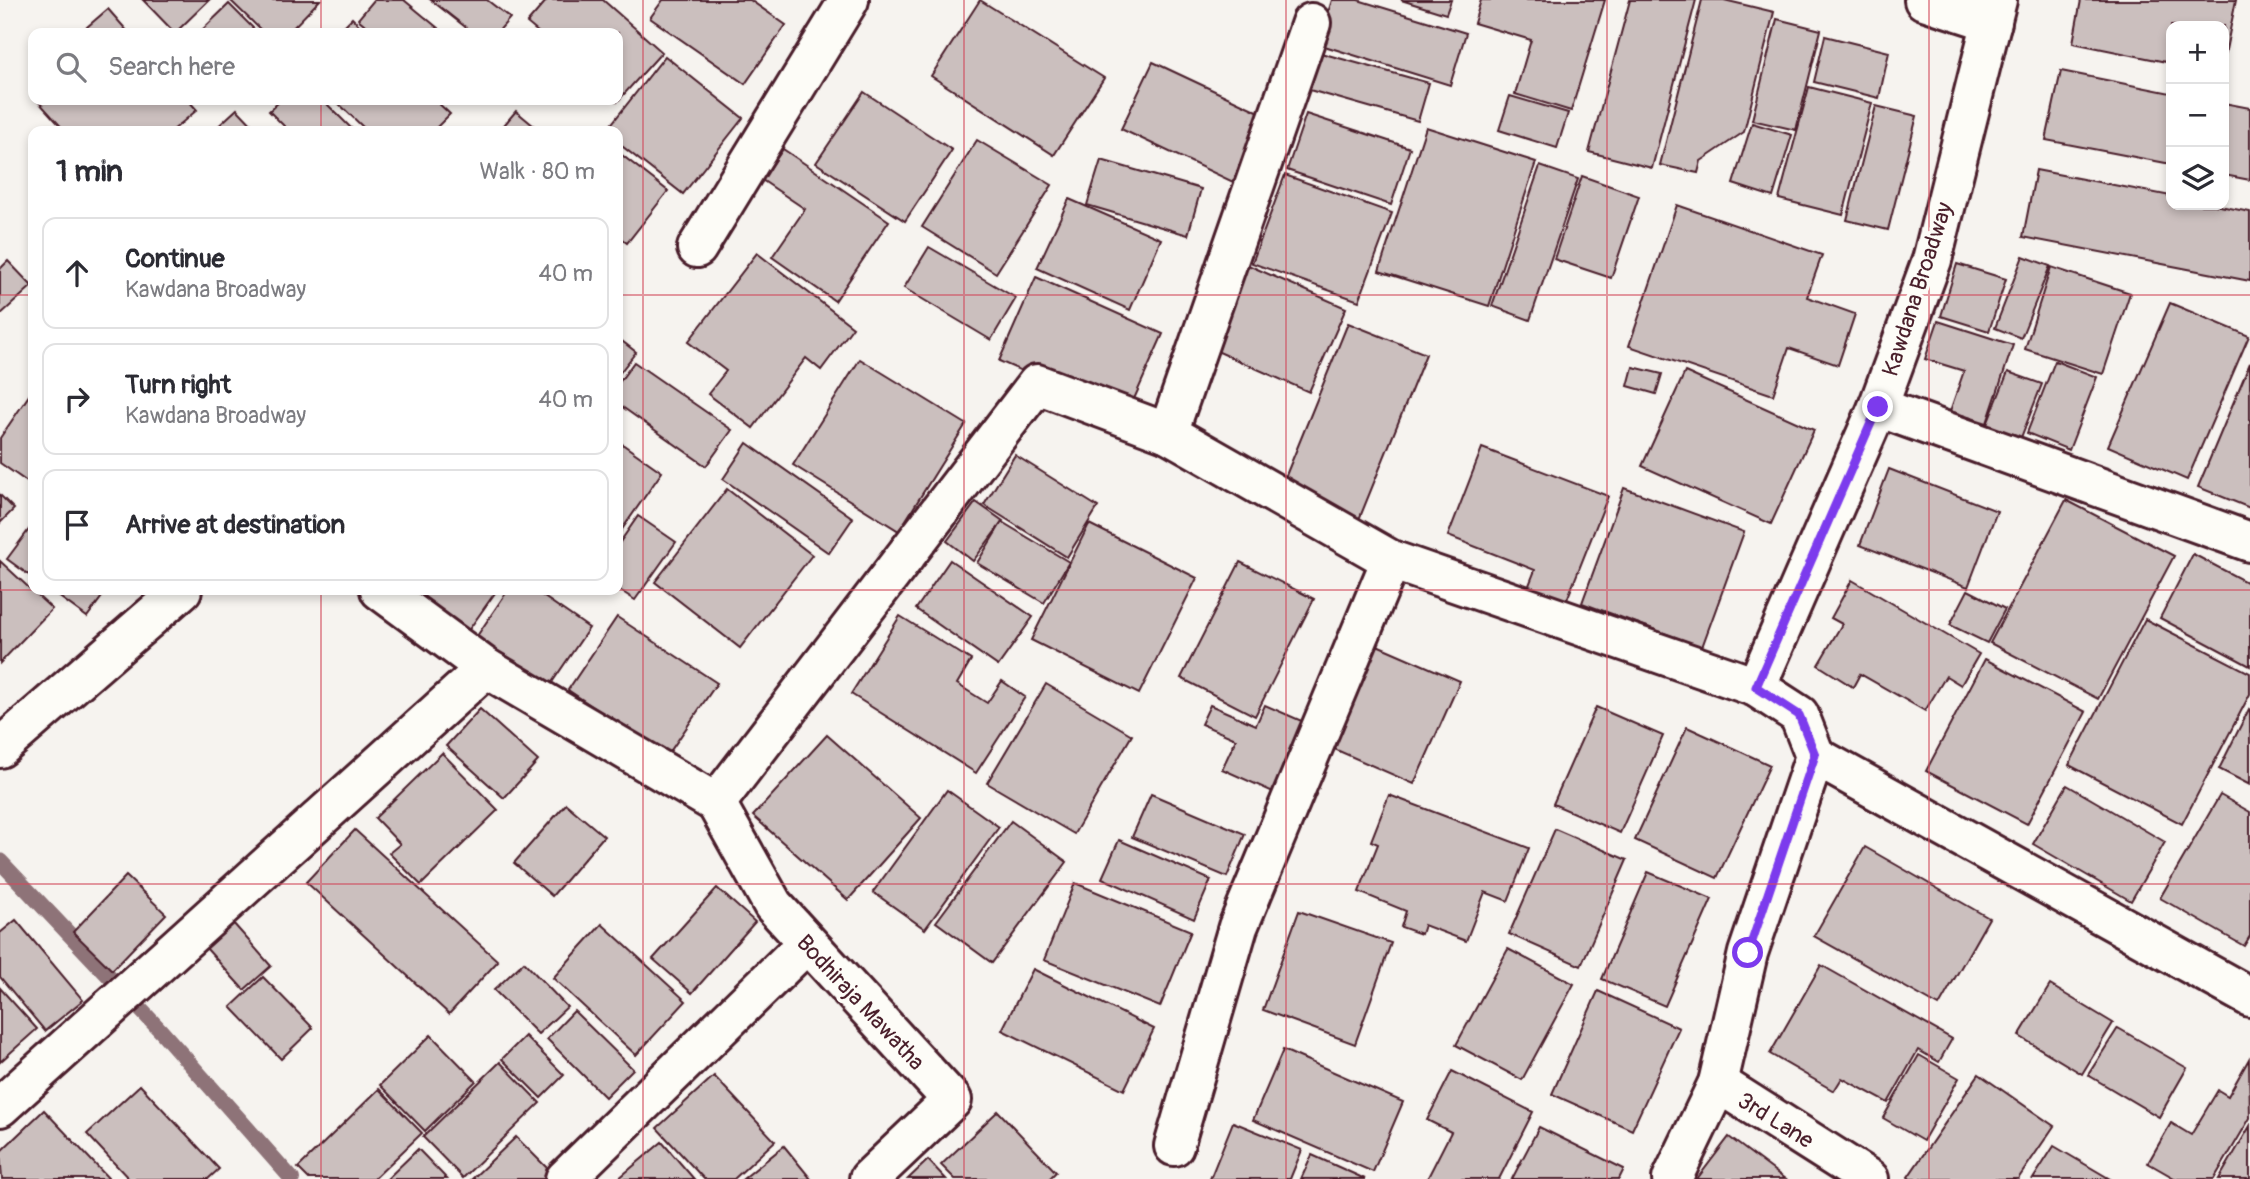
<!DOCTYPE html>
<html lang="en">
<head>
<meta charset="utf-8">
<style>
	:root { --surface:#fff; --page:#f2f2f3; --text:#2b2b33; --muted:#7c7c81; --line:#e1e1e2 }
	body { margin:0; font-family:Pangolin,sans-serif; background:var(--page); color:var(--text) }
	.controls { position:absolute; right:21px; top:21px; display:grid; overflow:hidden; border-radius:14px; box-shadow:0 4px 10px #0003 }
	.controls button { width:63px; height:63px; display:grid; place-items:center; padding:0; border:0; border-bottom:2px solid var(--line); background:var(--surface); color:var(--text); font:35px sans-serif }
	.stop { position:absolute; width:21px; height:21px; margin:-16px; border:5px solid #7c3aed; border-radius:50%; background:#fff }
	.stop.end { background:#7c3aed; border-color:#fff; box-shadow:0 2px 7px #0008 }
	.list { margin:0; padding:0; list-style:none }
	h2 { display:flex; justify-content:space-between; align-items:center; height:91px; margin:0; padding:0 28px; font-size:30px }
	h2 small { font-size:23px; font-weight:400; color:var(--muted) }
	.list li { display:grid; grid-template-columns:46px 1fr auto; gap:21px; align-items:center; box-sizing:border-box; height:112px; margin:0 14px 14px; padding:0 14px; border:2px solid var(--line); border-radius:14px }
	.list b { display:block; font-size:26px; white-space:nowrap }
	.list p { margin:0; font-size:23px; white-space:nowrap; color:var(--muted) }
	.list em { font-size:23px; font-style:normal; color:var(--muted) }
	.icon { flex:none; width:38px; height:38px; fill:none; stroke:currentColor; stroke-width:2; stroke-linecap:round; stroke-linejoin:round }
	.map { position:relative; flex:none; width:2250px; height:1179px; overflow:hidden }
	.search { position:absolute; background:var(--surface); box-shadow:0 4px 10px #0003; left:28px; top:28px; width:595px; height:77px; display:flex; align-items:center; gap:18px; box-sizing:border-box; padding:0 24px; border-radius:14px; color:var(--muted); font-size:26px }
	.panel { position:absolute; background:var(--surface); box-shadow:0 4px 10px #0003; left:28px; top:126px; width:595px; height:469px; border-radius:14px }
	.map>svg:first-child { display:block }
</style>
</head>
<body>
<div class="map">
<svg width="2250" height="1179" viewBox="0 0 2250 1179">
	<rect width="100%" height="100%" fill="#f6f3ef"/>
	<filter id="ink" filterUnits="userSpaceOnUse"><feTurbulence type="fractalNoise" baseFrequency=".0143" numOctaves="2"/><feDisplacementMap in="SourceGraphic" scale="14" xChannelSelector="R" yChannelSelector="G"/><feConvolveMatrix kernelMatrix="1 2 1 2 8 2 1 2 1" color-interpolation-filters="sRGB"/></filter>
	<g filter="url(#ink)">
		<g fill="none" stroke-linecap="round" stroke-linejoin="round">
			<!-- stream -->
			<polyline stroke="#8e7378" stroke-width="16" points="0,861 161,1031 292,1179"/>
		</g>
		<!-- building -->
		<g fill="#cbbfbe" stroke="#4a1f2b" stroke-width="2">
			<polygon points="143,0 209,0 175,33"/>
			<polygon points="230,0 320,0 288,33 264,33"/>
			<polygon points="374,0 404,0 444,33 375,33 358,19"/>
			<polygon points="431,0 487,0 510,18 497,33 473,33"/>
			<polygon points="547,0 603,0 662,52 617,102 614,100 618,100 618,33 539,33 527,23"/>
			<polygon points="663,0 750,0 786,25 745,84 650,18"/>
			<polygon points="980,0 1104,78 1054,155 931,76"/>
			<polygon points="1332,0 1358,0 1466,33 1450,85 1318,44"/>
			<polygon points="1401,0 1451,0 1446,14"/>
			<polygon points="1481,0 1605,0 1571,111 1515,94 1531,40 1474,23"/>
			<polygon points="1630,0 1696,0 1652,168 1589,152"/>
			<polygon points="1702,0 1724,0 1774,12 1744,132 1701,161 1698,173 1660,165"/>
			<polygon points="2081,0 2236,0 2224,60 2224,26 2171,26 2171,63 2073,43"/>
			<polygon points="229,4 258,33 199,33"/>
			<polygon points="108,9 129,33 80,33"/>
			<polygon points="352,18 367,33 337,33"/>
			<polygon points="1777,19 1821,30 1796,130 1752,120"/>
			<polygon points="1825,36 1889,52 1879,98 1814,82"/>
			<polygon points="1317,52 1429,83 1418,121 1306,89"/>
			<polygon points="665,56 743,118 683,194 618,143 618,131 606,131"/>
			<polygon points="1153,62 1266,115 1233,182 1121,129"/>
			<polygon points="2061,71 2171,93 2171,164 2046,140"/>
			<polygon points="1809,87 1872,103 1843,215 1779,199"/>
			<polygon points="864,92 952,150 905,221 816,163"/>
			<polygon points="1510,96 1568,113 1557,148 1499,130"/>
			<polygon points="37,100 188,100 197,110 172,131 65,131"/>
			<polygon points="281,100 323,100 354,131 289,131 269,111"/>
			<polygon points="335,100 435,100 450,114 433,131 367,131"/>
			<polygon points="2224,103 2250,108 2250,180 2224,175"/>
			<polygon points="1876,106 1917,116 1888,230 1847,220"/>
			<polygon points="237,109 258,131 213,131"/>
			<polygon points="516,111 540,131 499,131"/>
			<polygon points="1306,114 1410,148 1391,205 1287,170"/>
			<polygon points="1752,123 1792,135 1773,197 1733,184"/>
			<polygon points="1426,127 1536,162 1489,306 1379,271"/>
			<polygon points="977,140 1052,185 996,273 922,227"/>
			<polygon points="783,149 889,221 835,301 772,257 805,209 762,180"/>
			<polygon points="618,152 668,191 627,243 618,236"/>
			<polygon points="1101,160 1201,189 1188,235 1087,205"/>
			<polygon points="1540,166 1578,179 1530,320 1492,306"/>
			<polygon points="2036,170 2171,196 2171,205 2215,205 2250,212 2250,281 2023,237"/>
			<polygon points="1285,175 1392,213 1359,301 1252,263"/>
			<polygon points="1582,176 1639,196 1611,278 1554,259"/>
			<polygon points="1069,199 1161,239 1130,310 1037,268"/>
			<polygon points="1677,205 1822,255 1807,297 1855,314 1838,365 1789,348 1773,395 1629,346"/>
			<polygon points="929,247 1016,298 991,340 904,288"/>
			<polygon points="757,253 853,327 821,370 806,358 753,428 708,394 726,371 688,342"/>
			<polygon points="2023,256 2050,266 2021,338 1995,328"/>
			<polygon points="8,261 32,286 0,315 0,269"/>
			<polygon points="1957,264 2006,279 1989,331 1941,316"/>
			<polygon points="1248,265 1346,308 1309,392 1210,348"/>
			<polygon points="2051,267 2130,293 2103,374 2025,349"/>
			<polygon points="1036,277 1163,334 1126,417 999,361"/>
			<polygon points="2170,303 2249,336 2187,480 2108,446"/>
			<polygon points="1938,321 2013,345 1987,423 1950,411 1964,371 1925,359"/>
			<polygon points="1348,323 1426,354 1356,527 1278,495"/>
			<polygon points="618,338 636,352 618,375"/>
			<polygon points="860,359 966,424 899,531 793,465"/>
			<polygon points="2055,361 2097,377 2069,450 2027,433"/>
			<polygon points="634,362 732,430 706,466 618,404 618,384"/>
			<polygon points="2250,363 2250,508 2198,487"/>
			<polygon points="1633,367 1662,374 1656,394 1628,386"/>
			<polygon points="1685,372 1814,430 1771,524 1642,466"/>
			<polygon points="2008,372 2042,384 2020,440 1986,427"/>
			<polygon points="30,394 33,396 33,486 0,463 0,438"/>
			<polygon points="618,441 662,472 618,535"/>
			<polygon points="747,443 853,518 829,553 723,479"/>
			<polygon points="1482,448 1608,496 1566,602 1528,588 1535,570 1448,536"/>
			<polygon points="1015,455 1098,507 1067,557 984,505"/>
			<polygon points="1889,469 1997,511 1968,587 1860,545"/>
			<polygon points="1624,488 1744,532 1702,647 1582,603"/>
			<polygon points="727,489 812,555 740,648 655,582"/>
			<polygon points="0,495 14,509 0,523"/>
			<polygon points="2066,500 2174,556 2098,699 1990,643"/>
			<polygon points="976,502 1003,521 973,561 947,541"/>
			<polygon points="638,516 676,542 635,600 618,589 618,545"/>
			<polygon points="1002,522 1069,562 1044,603 977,563"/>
			<polygon points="33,524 33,578 7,559"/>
			<polygon points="1089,524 1197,578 1139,694 1031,640"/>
			<polygon points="2193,554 2250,584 2250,666 2160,618"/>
			<polygon points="950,560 1033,617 998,666 916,609"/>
			<polygon points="0,561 52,609 0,663"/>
			<polygon points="1240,562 1314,599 1255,716 1181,678"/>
			<polygon points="1852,580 1979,654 1961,685 1946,676 1925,711 1860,674 1853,687 1818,665 1842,624 1831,618"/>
			<polygon points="50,590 107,590 87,617"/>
			<polygon points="397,590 497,590 458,645"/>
			<polygon points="508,590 534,590 589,628 544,694 471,645"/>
			<polygon points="1968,590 2005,609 1987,643 1950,625"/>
			<polygon points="900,616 971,660 957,684 987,703 1002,681 1025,697 976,773 851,694"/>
			<polygon points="617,617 717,683 667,756 568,690"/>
			<polygon points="2145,619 2250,673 2250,694 2182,824 2069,765"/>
			<polygon points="1377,645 1460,681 1414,784 1332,748"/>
			<polygon points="1985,659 2086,712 2027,824 1926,771"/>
			<polygon points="1046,684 1132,735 1074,834 987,783"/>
			<polygon points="1210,705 1256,725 1265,705 1304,722 1273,792 1222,769 1236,739 1201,724"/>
			<polygon points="1596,707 1663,736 1620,833 1553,804"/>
			<polygon points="480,709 538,761 504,798 446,746"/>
			<polygon points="2249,709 2250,710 2250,785 2219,769"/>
			<polygon points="1687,727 1770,765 1717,878 1635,840"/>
			<polygon points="827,735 921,818 848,900 753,816"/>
			<polygon points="442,753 498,810 421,885 389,853 400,844 375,818"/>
			<polygon points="2067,785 2165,842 2131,901 2033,844"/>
			<polygon points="947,790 999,827 925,929 873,892"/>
			<polygon points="1151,794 1245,834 1227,877 1132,837"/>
			<polygon points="1389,795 1529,848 1508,901 1485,892 1466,941 1424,925 1421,934 1401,927 1406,911 1359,892 1378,844 1371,841"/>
			<polygon points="2220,795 2250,812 2250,936 2244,946 2160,898"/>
			<polygon points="566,804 604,836 552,896 514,863"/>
			<polygon points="1011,821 1067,862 992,963 936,922"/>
			<polygon points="1555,829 1627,860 1581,966 1509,934"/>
			<polygon points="355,830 498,961 449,1014 306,882"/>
			<polygon points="1119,840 1211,880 1194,919 1102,878"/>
			<polygon points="1865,847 1989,918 1939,1006 1814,936"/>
			<polygon points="1648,872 1712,899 1665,1006 1602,979"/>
			<polygon points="126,876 166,914 112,970 73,932"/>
			<polygon points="1075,883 1191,931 1160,1007 1044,960"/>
			<polygon points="717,888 755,922 692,993 653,959"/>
			<polygon points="1299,911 1391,943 1355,1044 1263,1010"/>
			<polygon points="16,920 83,1000 45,1031 0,977 0,933"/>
			<polygon points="233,923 271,966 244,990 206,948"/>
			<polygon points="602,924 686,1001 636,1055 553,978"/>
			<polygon points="1508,949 1574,984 1522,1080 1456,1045"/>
			<polygon points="524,962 567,1007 538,1034 494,990"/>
			<polygon points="1821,965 1952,1039 1939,1062 1918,1050 1888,1103 1842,1078 1834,1091 1770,1054"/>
			<polygon points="1033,969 1154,1029 1124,1090 1002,1030"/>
			<polygon points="263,977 313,1028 281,1059 231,1007"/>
			<polygon points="2050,985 2113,1023 2082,1074 2019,1036"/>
			<polygon points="0,988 37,1029 0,1062"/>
			<polygon points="1598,991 1679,1028 1632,1130 1552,1094"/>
			<polygon points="574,1011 633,1069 605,1097 547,1039"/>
			<polygon points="2118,1028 2187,1068 2159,1117 2088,1075"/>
			<polygon points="431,1035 476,1081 425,1131 380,1085"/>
			<polygon points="525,1036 564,1075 541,1098 502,1059"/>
			<polygon points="1283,1050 1403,1102 1373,1172 1253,1120"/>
			<polygon points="1919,1055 1959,1078 1923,1141 1883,1118"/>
			<polygon points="2249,1059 2250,1118 2214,1179 2176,1179 2148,1163 2171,1123 2191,1135 2218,1090 2228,1096"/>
			<polygon points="500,1062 540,1103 463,1178 423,1137"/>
			<polygon points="1452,1071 1533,1112 1499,1179 1427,1179 1451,1132 1427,1120"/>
			<polygon points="1979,1074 2054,1126 2018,1179 1910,1179 1908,1177"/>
			<polygon points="714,1076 775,1141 734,1179 704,1179 657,1128"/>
			<polygon points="140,1085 219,1169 208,1179 129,1179 87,1134"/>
			<polygon points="379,1089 422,1133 374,1179 309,1179 298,1168"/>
			<polygon points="44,1110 109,1179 2,1179 0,1152"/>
			<polygon points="998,1111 1056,1172 1049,1179 955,1179 941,1165"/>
			<polygon points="1233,1122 1302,1150 1290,1179 1210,1179"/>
			<polygon points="2250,1126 2250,1179 2219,1179"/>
			<polygon points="1539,1127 1624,1169 1619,1179 1512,1179"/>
			<polygon points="516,1137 554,1175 549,1179 472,1179"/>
			<polygon points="1729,1137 1785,1179 1697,1179"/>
			<polygon points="662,1142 694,1179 618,1179"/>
			<polygon points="784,1146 811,1179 743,1179"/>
			<polygon points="2054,1146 2110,1179 2033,1179"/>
			<polygon points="418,1149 447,1179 387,1179"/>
			<polygon points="1312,1155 1365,1179 1301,1179"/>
			<polygon points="928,1160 946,1179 908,1179"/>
		</g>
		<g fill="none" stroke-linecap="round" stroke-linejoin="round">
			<!-- minor casing -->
			<g stroke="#4a1f2b" stroke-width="44">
				<g id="minor">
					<polyline points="1924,0 1992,22"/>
					<polyline points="697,248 849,0"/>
					<polyline points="1878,407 2250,542"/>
					<polyline points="1168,433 1311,23"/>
					<polyline points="380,590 486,668 716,803"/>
					<polyline points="1756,687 1878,407 1932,260 1997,0"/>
					<polyline points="0,748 182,590"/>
					<polyline points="1815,756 2250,997"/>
					<polyline points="716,803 1037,384 1168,433 1391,560 1756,687 1799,715 1815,756 1748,953 1718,1083 1672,1179"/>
					<polyline points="716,803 773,905 952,1100 869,1179"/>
					<polyline points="1718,1083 1869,1179"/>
					<polyline points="0,1107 486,668"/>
					<polyline points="1174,1146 1238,927 1391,560"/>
					<polyline points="565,1179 807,943"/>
				</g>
			</g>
			<!-- minor -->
			<use href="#minor" stroke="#fdfcf7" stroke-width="38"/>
		</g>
	</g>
	<g fill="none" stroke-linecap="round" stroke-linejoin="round" filter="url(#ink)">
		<!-- route -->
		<polyline stroke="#7c3aed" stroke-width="9" points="1748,953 1815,755 1799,715 1756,687 1878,407"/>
	</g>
	<!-- grid -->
	<path fill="none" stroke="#d1495b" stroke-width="2" stroke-opacity="0.55" d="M 321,0 L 321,33M 643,0 L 643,1179M 964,0 L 964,1179M 1286,0 L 1286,1179M 1607,0 L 1607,1179M 1929,0 L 1929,1179M 321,100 L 321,131M 0,295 L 33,295M 618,295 L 2250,295M 0,590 L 33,590M 321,590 L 321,1179M 618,590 L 2250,590M 0,884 L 2250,884"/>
	<g text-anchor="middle" stroke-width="7" stroke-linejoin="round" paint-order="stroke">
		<!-- street labels -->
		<g font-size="23" fill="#4a1f2b" stroke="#fdfcf7">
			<text transform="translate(1917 289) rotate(-72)" y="8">Kawdana Broadway</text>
			<text transform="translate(861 1002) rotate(47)" y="8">Bodhiraja Mawatha</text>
			<text transform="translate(1776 1120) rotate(32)" y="8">3rd Lane</text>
		</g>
	</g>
</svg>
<div class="controls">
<button>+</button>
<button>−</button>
<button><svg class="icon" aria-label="layers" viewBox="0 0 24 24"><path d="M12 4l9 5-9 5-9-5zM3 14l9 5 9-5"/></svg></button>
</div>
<div class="stop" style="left:1748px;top:953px"></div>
<div class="stop end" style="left:1878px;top:407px"></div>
<div class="search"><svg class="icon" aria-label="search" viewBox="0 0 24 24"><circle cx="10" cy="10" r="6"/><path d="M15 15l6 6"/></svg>Search here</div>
<section class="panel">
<h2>1 min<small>Walk · 80 m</small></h2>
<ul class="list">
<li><svg class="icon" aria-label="ahead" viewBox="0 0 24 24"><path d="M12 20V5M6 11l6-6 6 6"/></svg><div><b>Continue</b><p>Kawdana Broadway</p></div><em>40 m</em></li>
<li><svg class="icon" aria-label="right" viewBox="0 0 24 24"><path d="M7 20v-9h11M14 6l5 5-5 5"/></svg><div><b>Turn right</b><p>Kawdana Broadway</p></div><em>40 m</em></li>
<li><svg class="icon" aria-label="arrive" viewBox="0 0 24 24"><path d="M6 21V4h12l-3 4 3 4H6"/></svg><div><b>Arrive at destination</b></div></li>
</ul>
</section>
</div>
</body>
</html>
